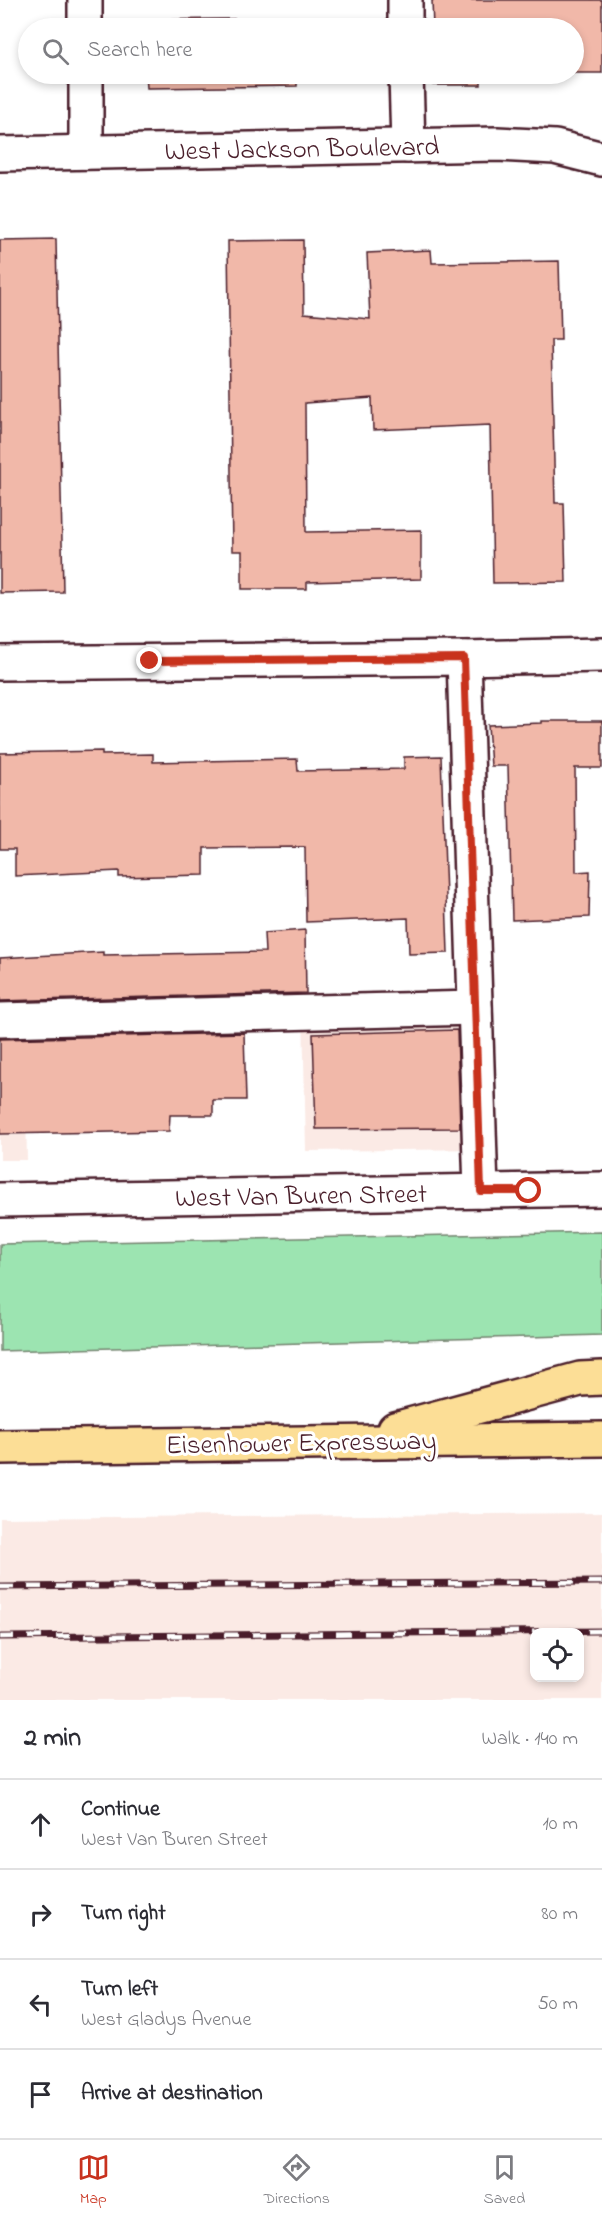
<!DOCTYPE html>
<html lang="en">
<head>
<meta charset="utf-8">
<style>
	:root { --surface:#fff; --page:#f7f7f7; --text:#2b2b33; --muted:#7c7c81; --line:#e1e1e2; --accent:#c8321e }
	body { margin:0; font-family:"Indie Flower",sans-serif; background:var(--page); color:var(--text) }
	.controls { position:absolute; right:18px; bottom:18px; display:grid; overflow:hidden; border-radius:12px; box-shadow:0 3px 9px #0003 }
	.controls button { width:54px; height:54px; display:grid; place-items:center; padding:0; border:0; border-bottom:2px solid var(--line); background:var(--surface); color:var(--text); font:30px sans-serif }
	.stop { position:absolute; width:18px; height:18px; margin:-14px; border:4px solid #c8321e; border-radius:50%; background:#fff }
	.stop.end { background:#c8321e; border-color:#fff; box-shadow:0 2px 6px #0008 }
	.list { margin:0; padding:0; list-style:none }
	h2 { display:flex; justify-content:space-between; align-items:center; height:78px; margin:0; padding:0 24px; font-size:26px }
	h2 small { font-size:20px; font-weight:400; color:var(--muted) }
	.list li { display:grid; grid-template-columns:39px 1fr auto; gap:18px; align-items:center; box-sizing:border-box; height:90px; padding:0 24px; border-top:2px solid var(--line) }
	.list b { display:block; font-size:22px; white-space:nowrap }
	.list p { margin:0; font-size:20px; white-space:nowrap; color:var(--muted) }
	.list em { font-size:20px; font-style:normal; color:var(--muted) }
	.icon { flex:none; width:33px; height:33px; fill:none; stroke:currentColor; stroke-width:2; stroke-linecap:round; stroke-linejoin:round }
	.map { position:relative; flex:none; width:602px; height:1700px; overflow:hidden }
	.search { position:absolute; background:var(--surface); box-shadow:0 3px 9px #0003; left:18px; right:18px; top:18px; height:66px; display:flex; align-items:center; gap:15px; box-sizing:border-box; padding:0 21px; border-radius:33px; color:var(--muted); font-size:22px }
	.sheet { height:438px; background:var(--surface) }
	nav { display:flex; justify-content:space-around; align-items:center; box-sizing:border-box; height:84px; border-top:2px solid var(--line); background:var(--surface); font-size:16px; color:var(--muted) }
	nav a { display:grid; justify-items:center; gap:3px }
	nav .on { color:var(--accent) }
	.map>svg:first-child { display:block }
</style>
</head>
<body>
<div class="map">
<svg width="602" height="1700" viewBox="0 0 602 1700">
	<rect width="100%" height="100%" fill="#fff"/>
	<filter id="ink" filterUnits="userSpaceOnUse"><feTurbulence type="fractalNoise" baseFrequency=".0167" numOctaves="2"/><feDisplacementMap in="SourceGraphic" scale="12" xChannelSelector="R" yChannelSelector="G"/><feConvolveMatrix kernelMatrix="1 2 1 2 8 2 1 2 1" color-interpolation-filters="sRGB"/></filter>
	<g filter="url(#ink)">
		<!-- built -->
		<g fill="#fbeae5" fill-rule="evenodd">
			<polygon points="485,1008 488,1149 306,1151 303,1012"/>
			<polygon points="24,1019 27,1160 0,1160 0,1020"/>
			<path d="M 602,1513 L 602,1700 L 0,1700 L 0,1518 ZM 580,1632 L 580,1678 L 534,1678 L 534,1632 Z"/>
		</g>
		<!-- green -->
		<polygon fill="#9ce4b1" stroke="#73826e" stroke-width="1.5" points="602,1232 602,1335 0,1351 0,1244"/>
		<!-- building -->
		<g fill="#f1b8a9" stroke="#4a1f2b" stroke-width="1.5">
			<polygon points="432,0 602,0 602,73 573,73 573,28 433,28"/>
			<polygon points="295,18 296,28 145,28 145,20"/>
			<polygon points="146,74 297,74 297,86 147,88"/>
			<polygon points="433,74 562,74 481,75 481,85 433,85"/>
			<polygon points="56,239 63,592 0,593 0,240"/>
			<polygon points="303,240 304,313 370,319 367,253 431,250 432,263 559,261 561,340 551,340 555,503 564,503 566,582 493,583 490,425 373,430 372,398 305,403 306,532 421,530 421,579 307,582 307,589 242,589 242,551 232,551 228,241"/>
			<polygon points="542,721 602,721 602,768 575,768 576,872 590,871 589,917 512,920 508,766 491,766 488,725 542,723"/>
			<polygon points="102,751 102,755 153,754 153,762 297,759 298,771 404,769 404,757 441,756 448,953 409,954 408,918 306,922 305,847 204,848 204,875 119,877 119,871 15,876 15,849 0,849 0,753"/>
			<polygon points="305,930 306,993 0,1001 0,958 103,952 103,955 265,952 264,933"/>
			<polygon points="457,1030 460,1128 316,1129 313,1034"/>
			<polygon points="244,1033 246,1100 213,1100 213,1115 170,1115 169,1131 0,1134 0,1039"/>
		</g>
		<g fill="none" stroke-linecap="round" stroke-linejoin="round">
			<!-- minor casing -->
			<g stroke="#4a1f2b" stroke-width="38">
				<g id="minor">
					<polyline points="85,0 85,28"/>
					<polyline points="405,0 405,28"/>
					<polyline points="86,74 86,152"/>
					<polyline points="406,74 408,146"/>
					<polyline points="0,154 497,144 555,147 602,159"/>
					<polyline points="464,658 481,1191"/>
					<polyline points="0,663 464,658 602,655"/>
					<polyline points="0,1020 475,1008"/>
					<polyline points="0,1200 602,1189"/>
				</g>
			</g>
			<!-- highway casing -->
			<g stroke="#4a1f2b" stroke-width="38">
				<g id="highway">
					<polyline points="395,1429 580,1379 602,1378"/>
					<polyline points="0,1447 602,1439"/>
				</g>
			</g>
			<!-- minor -->
			<use href="#minor" stroke="#fff" stroke-width="33"/>
			<!-- highway -->
			<use href="#highway" stroke="#fcde96" stroke-width="33"/>
			<!-- rail casing -->
			<g stroke="#4a1f2b" stroke-width="7">
				<g id="rail">
					<polyline points="0,1587 602,1582"/>
					<polyline points="0,1637 602,1631"/>
				</g>
			</g>
			<!-- rail -->
			<use href="#rail" stroke="#fff" stroke-width="4.5" stroke-dasharray="14" stroke-linecap="butt"/>
		</g>
	</g>
	<g fill="none" stroke-linecap="round" stroke-linejoin="round" filter="url(#ink)">
		<!-- route -->
		<polyline stroke="#c8321e" stroke-width="8" points="150,661 464,658 481,1191 529,1191"/>
	</g>
	<g text-anchor="middle" stroke-width="6" stroke-linejoin="round" paint-order="stroke">
		<!-- street labels -->
		<g font-size="27" fill="#4a1f2b" stroke="#fff">
			<text transform="translate(302 148) rotate(-1)" y="9">West Jackson Boulevard</text>
			<text transform="translate(301 1195) rotate(-1)" y="9">West Van Buren Street</text>
			<text transform="translate(301 1442) rotate(-1)" y="9">Eisenhower Expressway</text>
		</g>
	</g>
</svg>
<div class="controls">
<button><svg class="icon" aria-label="locate" viewBox="0 0 24 24"><circle cx="12" cy="12" r="6"/><path d="M12 2v4M12 18v4M2 12h4M18 12h4"/></svg></button>
</div>
<div class="stop" style="left:529px;top:1191px"></div>
<div class="stop end" style="left:150px;top:661px"></div>
<div class="search"><svg class="icon" aria-label="search" viewBox="0 0 24 24"><circle cx="10" cy="10" r="6"/><path d="M15 15l6 6"/></svg>Search here</div>
</div>
<section class="sheet">
<h2>2 min<small>Walk · 140 m</small></h2>
<ul class="list">
<li><svg class="icon" aria-label="ahead" viewBox="0 0 24 24"><path d="M12 20V5M6 11l6-6 6 6"/></svg><div><b>Continue</b><p>West Van Buren Street</p></div><em>10 m</em></li>
<li><svg class="icon" aria-label="right" viewBox="0 0 24 24"><path d="M7 20v-9h11M14 6l5 5-5 5"/></svg><div><b>Turn right</b></div><em>80 m</em></li>
<li><svg class="icon" aria-label="left" viewBox="0 0 24 24"><path d="M17 20v-9H6M10 6l-5 5 5 5"/></svg><div><b>Turn left</b><p>West Gladys Avenue</p></div><em>50 m</em></li>
<li><svg class="icon" aria-label="arrive" viewBox="0 0 24 24"><path d="M6 21V4h12l-3 4 3 4H6"/></svg><div><b>Arrive at destination</b></div></li>
</ul>
</section>
<nav>
<a class="on"><svg class="icon" aria-label="map" viewBox="0 0 24 24"><path d="M3 6l6-2 6 2 6-2v14l-6 2-6-2-6 2zM9 4v14M15 6v14"/></svg>Map</a>
<a><svg class="icon" aria-label="directions" viewBox="0 0 24 24"><path d="M12 3l9 9-9 9-9-9zM9 14v-3h6M13 9l2 2-2 2"/></svg>Directions</a>
<a><svg class="icon" aria-label="saved" viewBox="0 0 24 24"><path d="M7 4h10v16l-5-4-5 4z"/></svg>Saved</a>
</nav>
</body>
</html>
